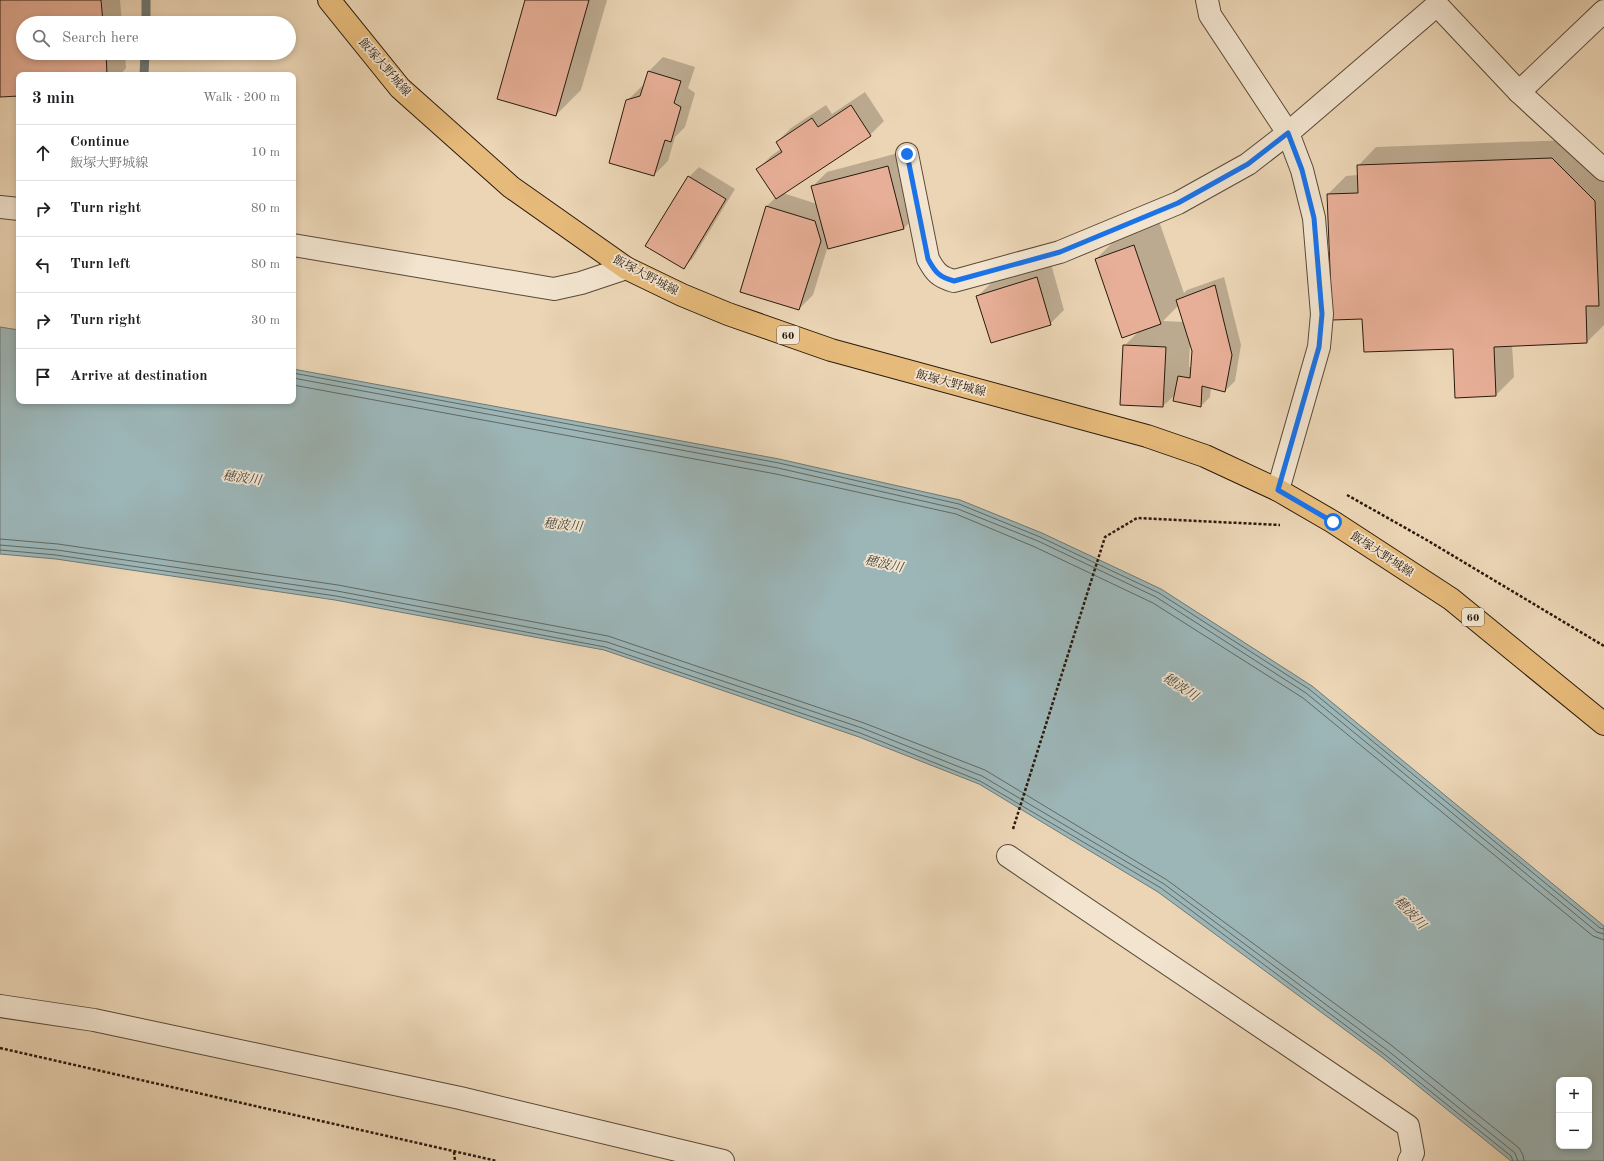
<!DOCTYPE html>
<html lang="en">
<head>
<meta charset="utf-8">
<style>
	:root { --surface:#fff; --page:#f2f2f2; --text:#202124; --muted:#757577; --line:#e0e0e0 }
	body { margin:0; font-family:"Old Standard TT","Noto Serif JP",serif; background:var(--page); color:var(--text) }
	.controls { position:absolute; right:12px; bottom:12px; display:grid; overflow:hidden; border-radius:8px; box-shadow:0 2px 6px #0003 }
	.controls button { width:36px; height:36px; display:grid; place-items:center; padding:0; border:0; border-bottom:1px solid var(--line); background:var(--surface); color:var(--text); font:20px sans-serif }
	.stop { position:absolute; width:12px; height:12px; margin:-9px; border:3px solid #1a73e8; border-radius:50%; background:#fff }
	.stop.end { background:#1a73e8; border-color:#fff; box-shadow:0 1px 4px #0008 }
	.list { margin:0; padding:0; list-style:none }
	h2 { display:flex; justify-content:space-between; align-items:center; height:52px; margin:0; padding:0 16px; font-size:17px }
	h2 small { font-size:13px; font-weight:400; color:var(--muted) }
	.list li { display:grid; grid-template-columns:26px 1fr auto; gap:12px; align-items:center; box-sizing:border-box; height:56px; padding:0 16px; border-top:1px solid var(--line) }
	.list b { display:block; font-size:15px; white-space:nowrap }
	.list p { margin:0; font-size:13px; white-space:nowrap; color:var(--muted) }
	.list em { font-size:13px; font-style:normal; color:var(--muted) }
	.icon { flex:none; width:22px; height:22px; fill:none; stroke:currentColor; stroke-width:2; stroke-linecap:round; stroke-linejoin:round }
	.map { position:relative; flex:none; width:1604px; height:1161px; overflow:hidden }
	.search { position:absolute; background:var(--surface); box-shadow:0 2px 6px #0003; left:16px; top:16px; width:280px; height:44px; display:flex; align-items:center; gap:10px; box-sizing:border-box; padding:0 14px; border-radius:22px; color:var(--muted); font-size:15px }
	.panel { position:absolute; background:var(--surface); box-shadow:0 2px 6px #0003; left:16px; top:72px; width:280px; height:332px; border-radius:8px }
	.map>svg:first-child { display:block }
</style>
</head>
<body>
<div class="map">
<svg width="1604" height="1161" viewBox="0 0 1604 1161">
	<rect width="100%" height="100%" fill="#ebd5b5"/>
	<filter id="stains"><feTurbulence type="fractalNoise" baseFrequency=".005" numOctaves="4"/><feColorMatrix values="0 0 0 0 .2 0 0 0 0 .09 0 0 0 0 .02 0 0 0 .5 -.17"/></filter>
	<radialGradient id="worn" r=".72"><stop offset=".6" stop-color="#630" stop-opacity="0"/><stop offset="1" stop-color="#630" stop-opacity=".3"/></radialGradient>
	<!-- water -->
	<path fill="#9cb6b8" stroke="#6e7873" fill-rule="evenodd" d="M 0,327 L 19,330 L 19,401 L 293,401 L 293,369 L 304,371 L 779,459 L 960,500 L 1042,533 L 1161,589 L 1312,686 L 1604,926 L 1604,1161 L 1511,1161 L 1382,1057 L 1158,892 L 979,784 L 859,737 L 604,650 L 335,600 L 56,559 L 0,554 ZM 1559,1080 L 1589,1080 L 1589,1146 L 1559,1146 Z"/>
	<!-- shadow -->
	<g fill="#0003" fill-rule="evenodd">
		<polygon points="0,0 120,0 122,23 23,23 23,53 125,53 126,68 120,75 19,75 19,95 0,96"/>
		<polygon points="526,0 607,0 581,90 556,115"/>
		<polygon points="663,57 695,67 688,88 695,93 685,127 675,137 668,161 654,175 627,101 642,86 645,85 649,71"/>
		<polygon points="865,92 884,121 870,135 783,193 817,204 813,186 827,172 902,152 918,214 904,228 827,249 813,295 799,309 767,206 776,197 757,170 771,156 782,148 777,142 791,128 826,105 832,114"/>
		<polygon points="1571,140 1604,174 1604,325 1587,342 1512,345 1514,377 1496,395 1454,348 1328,194 1346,176 1358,175 1358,166 1376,147"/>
		<polygon points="699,167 735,189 693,258 683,268 647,245 689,177"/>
		<path d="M 1159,221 L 1184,293 L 1187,290 L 1224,277 L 1241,345 L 1235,381 L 1225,391 L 1211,387 L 1210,397 L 1201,406 L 1176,394 L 1163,406 L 1124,346 L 1138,332 L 1096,259 L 1121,234 ZM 1179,305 L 1184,322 L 1163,321 ZM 1190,341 L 1193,351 L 1192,367 L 1189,367 Z"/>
		<polygon points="1051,264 1064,310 1050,324 978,296 992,282"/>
	</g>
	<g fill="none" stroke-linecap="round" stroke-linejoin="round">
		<!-- shore -->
		<g stroke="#626862" stroke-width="1">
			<polyline points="293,373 779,463 959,504 1040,537 1159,593 1309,689 1600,928 1604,929"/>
			<polyline points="293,378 778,468 958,509 1038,541 1156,597 1306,693 1597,932 1604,934"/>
			<polyline points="293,385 776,474 956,514 1035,547 1153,603 1303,698 1593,936 1604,940"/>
			<polyline points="0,539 58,544 338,585 608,636 864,723 985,770 1167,880 1391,1045 1519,1148 1523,1155 1524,1161"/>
			<polyline points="0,545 57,550 337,591 607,642 862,728 982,776 1164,884 1387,1050 1515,1153 1518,1161"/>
			<polyline points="0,550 56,555 336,596 605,647 860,733 980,781 1161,888 1384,1054 1511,1156 1513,1161"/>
		</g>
		<!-- stream -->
		<g stroke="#6e7873" stroke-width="9">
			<polyline points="146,23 146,0"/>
			<polyline points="144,75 145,53"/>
		</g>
	</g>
	<!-- building -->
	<g fill="#e7af97" stroke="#291a0c">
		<polygon points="0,0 101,0 103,23 23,23 23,53 106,53 107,75 19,75 19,96 0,97"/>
		<polygon points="525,0 589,0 556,116 497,99"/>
		<polygon points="648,71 681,81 674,103 681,107 671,142 665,140 654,176 609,163 626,100 640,96"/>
		<polygon points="851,105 871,136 776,199 756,169 782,152 776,142 812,118 818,127"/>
		<polygon points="1552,158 1595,201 1599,306 1586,306 1587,343 1494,347 1496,396 1455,398 1453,349 1364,352 1362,319 1332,320 1327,194 1358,193 1357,165"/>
		<polygon points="888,166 904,229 828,249 811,186"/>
		<polygon points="688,176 726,199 684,269 645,246"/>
		<polygon points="766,206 815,221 821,241 799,310 740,292"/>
		<polygon points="1134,245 1161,324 1122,338 1095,259"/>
		<polygon points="1037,277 1051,325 991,343 976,296"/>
		<polygon points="1215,285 1232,355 1225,392 1202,386 1201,407 1173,401 1178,376 1190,378 1192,351 1176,300"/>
		<polygon points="1123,345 1166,347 1163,407 1120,405"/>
	</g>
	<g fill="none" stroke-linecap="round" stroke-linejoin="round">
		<!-- minor casing -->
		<g stroke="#5a4936" stroke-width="24">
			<g id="minor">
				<polyline points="1207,0 1210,15 1288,133 1302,170 1314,218 1322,314 1319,347 1278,490"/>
				<polyline points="1519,92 1604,11"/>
				<path d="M 907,154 L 928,259 C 935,272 939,277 954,281 L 1060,252 L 1178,203 L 1248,164 L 1288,133 L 1437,5 L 1519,92 L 1604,170"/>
				<polyline points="0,207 19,209"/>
				<polyline points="293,245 554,289 581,283 626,268"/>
				<polyline points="1008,856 1408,1126 1413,1153 1409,1161"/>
				<polyline points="0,1006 94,1020 460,1098 723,1161"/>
			</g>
		</g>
		<!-- major casing -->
		<g stroke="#291a0c" stroke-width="24">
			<polyline id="major" points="329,0 400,88 511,187 626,268 682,295 728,314 831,350 1147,436 1205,456 1278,490 1333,522 1451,599 1604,724"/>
		</g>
		<!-- path -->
		<g stroke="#291a0c" stroke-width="2.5" stroke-dasharray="3 2" stroke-linecap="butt">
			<polyline points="1347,495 1425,539 1604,646"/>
			<polyline points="1013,829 1105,537 1137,518 1280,525"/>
			<polyline points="0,1048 497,1161"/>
			<polyline points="454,1152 455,1161"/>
		</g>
		<!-- minor -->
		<use href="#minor" stroke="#f2e4cf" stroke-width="22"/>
		<!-- major -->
		<use href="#major" stroke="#e6ba7a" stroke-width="22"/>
	</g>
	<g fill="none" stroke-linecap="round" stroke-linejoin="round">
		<!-- route -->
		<path stroke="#1a73e8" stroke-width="5" d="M 907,154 L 928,259 C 935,272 939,277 954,281 L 1060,252 L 1178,203 L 1248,164 L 1288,133 L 1302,170 L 1314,218 L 1322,314 L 1319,347 L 1278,490 L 1333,522"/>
	</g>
	<g text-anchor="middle" stroke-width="3.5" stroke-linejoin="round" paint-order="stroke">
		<!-- shield labels -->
		<g fill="#f2e4cf" stroke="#655746" stroke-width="1">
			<rect x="777" y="326" width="22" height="18" rx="3"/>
			<rect x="1462" y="608" width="22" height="18" rx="3"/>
		</g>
		<g font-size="11" font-weight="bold" fill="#291a0c">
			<text x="788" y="339">60</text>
			<text x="1473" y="621">60</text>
		</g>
		<!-- street labels -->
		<g font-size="12" fill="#291a0c" stroke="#f2e4cf">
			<text transform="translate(385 67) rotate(49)" y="4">飯塚大野城線</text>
			<text transform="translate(646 275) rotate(28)" y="4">飯塚大野城線</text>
			<text transform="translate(951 383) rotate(15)" y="4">飯塚大野城線</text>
			<text transform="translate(1382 554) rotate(33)" y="4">飯塚大野城線</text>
		</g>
		<!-- water labels -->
		<g font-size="13" font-style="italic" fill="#4c4940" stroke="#f2e4cf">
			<text transform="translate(242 477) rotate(8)" y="5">穂波川</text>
			<text transform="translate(563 524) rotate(6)" y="5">穂波川</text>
			<text transform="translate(884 563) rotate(12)" y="5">穂波川</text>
			<text transform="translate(1181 686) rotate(33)" y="5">穂波川</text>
			<text transform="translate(1411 912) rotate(47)" y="5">穂波川</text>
		</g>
	</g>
	<rect width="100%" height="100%" filter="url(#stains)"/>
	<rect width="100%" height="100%" fill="url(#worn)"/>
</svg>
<div class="controls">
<button>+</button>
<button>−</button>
</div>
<div class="stop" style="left:1333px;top:522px"></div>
<div class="stop end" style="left:907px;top:154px"></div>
<div class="search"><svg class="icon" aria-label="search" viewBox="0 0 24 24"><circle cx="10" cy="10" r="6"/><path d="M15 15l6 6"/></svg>Search here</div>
<section class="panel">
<h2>3 min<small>Walk · 200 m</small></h2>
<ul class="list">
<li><svg class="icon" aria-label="ahead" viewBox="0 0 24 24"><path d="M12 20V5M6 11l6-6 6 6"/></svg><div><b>Continue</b><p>飯塚大野城線</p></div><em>10 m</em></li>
<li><svg class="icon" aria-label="right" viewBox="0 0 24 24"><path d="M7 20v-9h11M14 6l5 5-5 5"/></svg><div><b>Turn right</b></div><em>80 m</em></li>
<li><svg class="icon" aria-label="left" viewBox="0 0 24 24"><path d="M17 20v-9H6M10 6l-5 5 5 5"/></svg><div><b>Turn left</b></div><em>80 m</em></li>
<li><svg class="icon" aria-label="right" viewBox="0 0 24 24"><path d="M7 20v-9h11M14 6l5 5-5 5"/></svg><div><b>Turn right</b></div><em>30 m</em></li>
<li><svg class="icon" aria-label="arrive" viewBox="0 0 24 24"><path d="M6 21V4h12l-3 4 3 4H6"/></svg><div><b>Arrive at destination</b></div></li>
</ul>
</section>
</div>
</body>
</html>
